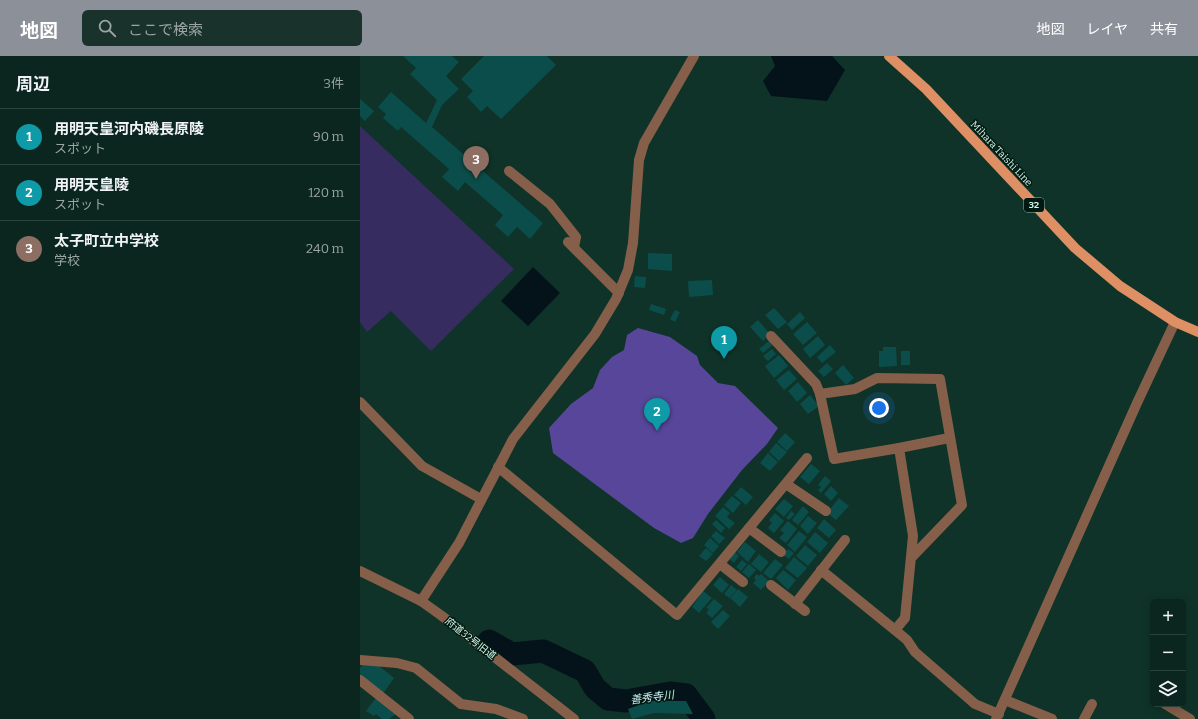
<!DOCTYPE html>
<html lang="ja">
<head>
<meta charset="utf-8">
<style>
	:root { --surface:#0b261e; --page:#19322b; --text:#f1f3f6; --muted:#9aa5a4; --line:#2b433c; --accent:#8c9099 }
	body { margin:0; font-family:Bitter,"Noto Sans JP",serif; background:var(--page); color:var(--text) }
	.controls { position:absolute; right:12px; bottom:12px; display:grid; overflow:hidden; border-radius:6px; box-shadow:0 2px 10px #0003 }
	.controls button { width:36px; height:36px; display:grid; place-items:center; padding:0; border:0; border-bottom:1px solid var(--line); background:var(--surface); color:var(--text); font:20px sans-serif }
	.you { position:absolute; left:519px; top:352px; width:14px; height:14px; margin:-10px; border:3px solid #fff; border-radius:50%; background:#1a73e8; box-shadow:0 0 0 6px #1a73e833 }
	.badge { display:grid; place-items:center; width:26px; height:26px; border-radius:50%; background:var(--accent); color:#fff; font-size:13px; font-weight:700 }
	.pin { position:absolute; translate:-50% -33px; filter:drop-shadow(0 1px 2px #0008) }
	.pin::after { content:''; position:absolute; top:21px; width:14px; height:12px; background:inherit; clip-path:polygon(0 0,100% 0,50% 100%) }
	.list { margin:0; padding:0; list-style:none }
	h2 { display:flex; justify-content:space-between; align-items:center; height:52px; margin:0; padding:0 16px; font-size:17px }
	h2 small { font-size:13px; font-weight:400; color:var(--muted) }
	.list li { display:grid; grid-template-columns:26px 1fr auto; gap:12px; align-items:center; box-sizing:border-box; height:56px; padding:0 16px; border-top:1px solid var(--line) }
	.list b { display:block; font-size:15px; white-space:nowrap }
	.list p { margin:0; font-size:13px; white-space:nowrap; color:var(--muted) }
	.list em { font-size:13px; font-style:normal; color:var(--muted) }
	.icon { flex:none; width:22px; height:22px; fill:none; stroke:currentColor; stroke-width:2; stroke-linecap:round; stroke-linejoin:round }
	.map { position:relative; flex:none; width:838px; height:663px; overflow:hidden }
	header { display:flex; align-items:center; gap:24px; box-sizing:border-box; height:56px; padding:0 20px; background:var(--accent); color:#fff }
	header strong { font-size:19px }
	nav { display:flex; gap:22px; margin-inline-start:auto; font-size:14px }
	.search { width:280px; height:36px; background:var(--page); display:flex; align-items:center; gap:10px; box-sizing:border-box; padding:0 14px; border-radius:6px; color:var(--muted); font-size:15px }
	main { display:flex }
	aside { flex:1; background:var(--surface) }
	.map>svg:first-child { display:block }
</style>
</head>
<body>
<header>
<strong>地図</strong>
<div class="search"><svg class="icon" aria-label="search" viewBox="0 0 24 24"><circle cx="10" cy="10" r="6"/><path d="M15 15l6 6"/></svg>ここで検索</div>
<nav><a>地図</a><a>レイヤ</a><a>共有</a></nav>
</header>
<main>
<aside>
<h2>周辺<small>3件</small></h2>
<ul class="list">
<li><span class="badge" style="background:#0f9aa8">1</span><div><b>用明天皇河内磯長原陵</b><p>スポット</p></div><em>90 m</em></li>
<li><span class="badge" style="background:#0f9aa8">2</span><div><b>用明天皇陵</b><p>スポット</p></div><em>120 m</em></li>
<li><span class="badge" style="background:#8d6e63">3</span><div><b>太子町立中学校</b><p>学校</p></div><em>240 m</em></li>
</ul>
</aside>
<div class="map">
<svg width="838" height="663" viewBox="0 0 838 663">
	<rect width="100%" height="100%" fill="#0f3328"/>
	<!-- green -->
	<polygon fill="#362c60" points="0,70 154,213 71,295 31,255 7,276 0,266"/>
	<!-- forest -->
	<polygon fill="#574699" points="278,272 310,281 337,300 340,309 358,327 375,330 418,372 407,388 382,414 348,458 333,482 321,487 294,472 193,397 189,372 211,348 233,332 240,314 252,301 264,294 267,279"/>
	<!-- water -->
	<g fill="#04131a">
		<polygon points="411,0 472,0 485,14 467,45 411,40 403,25 415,10"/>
		<polygon points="173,211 200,237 168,270 141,245"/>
	</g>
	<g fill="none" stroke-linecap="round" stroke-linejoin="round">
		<!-- river -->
		<polyline stroke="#04131a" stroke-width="23" points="129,585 152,598 183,595 225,615 235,632 248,643 266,645 310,637 326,639 344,663"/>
	</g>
	<!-- building -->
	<g fill="#0b4d4a">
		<polygon points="43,0 92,0 99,6 86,20 99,33 82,49 72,71 183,167 170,183 157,171 148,181 135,169 143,159 105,126 98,135 82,121 89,113 41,71 38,75 23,62 26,58 18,51 31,36 66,67 77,44 50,18 56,12"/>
		<polygon points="124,0 187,0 196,9 141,63 127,50 121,56 107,41 113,35 101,23"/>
		<polygon points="0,43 14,55 5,65 0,60"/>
		<polygon points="288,197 312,198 312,215 288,213"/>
		<polygon points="275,220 286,221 285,232 274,231"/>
		<polygon points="352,224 353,239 329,241 328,225"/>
		<polygon points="291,248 306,253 304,259 289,254"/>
		<polygon points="414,252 427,266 418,273 405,259"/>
		<polygon points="315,254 320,256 315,266 310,263"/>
		<polygon points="440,256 445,262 432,274 427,268"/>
		<polygon points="398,264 410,278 403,285 390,271"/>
		<polygon points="447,266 457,277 443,289 433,278"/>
		<polygon points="458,280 465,289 450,302 443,293"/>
		<polygon points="410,284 414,288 403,297 399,293"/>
		<polygon points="470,289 476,296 462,307 457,301"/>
		<polygon points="523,291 536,291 537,310 519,311 519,295 523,295"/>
		<polygon points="412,293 416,298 408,305 403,300"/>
		<rect x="541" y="295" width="9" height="14"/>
		<polygon points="419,299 428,310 414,322 405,310"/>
		<polygon points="467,307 473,313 464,321 458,315"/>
		<polygon points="483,309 494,322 486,329 475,317"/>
		<polygon points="429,314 437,323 424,334 416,324"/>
		<polygon points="438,326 447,337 437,346 428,335"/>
		<polygon points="450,339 459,350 448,358 440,348"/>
		<polygon points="425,377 435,386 427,395 417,386"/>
		<polygon points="416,387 427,396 419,405 409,396"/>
		<polygon points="408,397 418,406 410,415 400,407"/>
		<polygon points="451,408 460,415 449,428 440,421"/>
		<polygon points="465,420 471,425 461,437 458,434 461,431 458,429"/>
		<polygon points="471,430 478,437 471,445 464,438"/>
		<polygon points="381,431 393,441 386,449 374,439"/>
		<polygon points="372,440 381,447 373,457 364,449"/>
		<polygon points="479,442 489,450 476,464 467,457"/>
		<polygon points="424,443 433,450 424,461 415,453"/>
		<polygon points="443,450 449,456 438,469 432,464"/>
		<polygon points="363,451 370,457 367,461 375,467 369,473 355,460"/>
		<polygon points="431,455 435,458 429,464 426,462"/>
		<polygon points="415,457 424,465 414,477 408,472 412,467 409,464"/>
		<polygon points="448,460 457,467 448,478 440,470"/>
		<polygon points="464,463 476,474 469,482 457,472"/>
		<polygon points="356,464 365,472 361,477 352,468"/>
		<polygon points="428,465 437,473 426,487 419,482 424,477 420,474"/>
		<polygon points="356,475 365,482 359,488 351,480"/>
		<polygon points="439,475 447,481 435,496 427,489"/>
		<polygon points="455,476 468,487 460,497 447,486"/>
		<polygon points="350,482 359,490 353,497 344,489"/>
		<polygon points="385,486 396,495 388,506 377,496"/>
		<polygon points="445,489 457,499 448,510 436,500"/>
		<polygon points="346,492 353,498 346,505 339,500"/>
		<polygon points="428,493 434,497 429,503 423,499"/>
		<polygon points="374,495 379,500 374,507 368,502"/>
		<polygon points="399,498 409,506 401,516 391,508"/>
		<polygon points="434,501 447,512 438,522 425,512"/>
		<polygon points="415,503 423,509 411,523 403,517"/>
		<polygon points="382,504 387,508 381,515 376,511"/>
		<polygon points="389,508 396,514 389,522 382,516"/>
		<polygon points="423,514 436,524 428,534 416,522"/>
		<polygon points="397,518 399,520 401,518 409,525 401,534 393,527 396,524 394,522"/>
		<polygon points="360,521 369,529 362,537 353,529"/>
		<polygon points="371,529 377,534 369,542 364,538"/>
		<polygon points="378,533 388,541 380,551 370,542"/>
		<polygon points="343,535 352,542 339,557 332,551"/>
		<polygon points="354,543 363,550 352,562 346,557 349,553 346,552"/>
		<polygon points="363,554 370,560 358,573 351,566"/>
		<polygon points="7,606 12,610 14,608 18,609 34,622 22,639 0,620 0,612 4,607"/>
		<polygon points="17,640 37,657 29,663 22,663 16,658 14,660 6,655"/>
		<polygon points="290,645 326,645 333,658 294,657 272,663 268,653"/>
	</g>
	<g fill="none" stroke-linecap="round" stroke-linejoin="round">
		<!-- minor -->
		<g stroke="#855f4a" stroke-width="10">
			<polyline points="149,115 190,148 216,181 214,191"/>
			<polyline points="208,186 259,237"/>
			<polyline points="411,280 456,328 460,338"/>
			<polyline points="0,346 62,410 121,443"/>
			<polyline points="539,392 589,382"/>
			<polyline points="138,411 317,559 447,402"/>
			<polyline points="426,428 466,455"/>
			<polyline points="389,472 421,496"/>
			<polyline points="360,508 383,526"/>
			<polyline points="461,514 535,574 547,584 555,596 615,648 639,658"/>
			<polyline points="0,515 61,545 82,560 214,663"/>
			<polyline points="411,529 445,555"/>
			<polyline points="61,545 99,487 153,383 235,278 256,243 268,214 273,187 279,104 284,87 334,0"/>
			<polyline points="435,548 485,484"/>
			<polyline points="535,574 545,562 553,480 539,392 474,403 460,338 495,333 517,322 580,323 602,449 552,501"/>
			<polyline points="0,604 37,607 56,612 101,648 136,653 163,663"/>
			<polyline points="0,624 49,663"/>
			<polyline points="645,644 692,663"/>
			<polyline points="805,648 830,663"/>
			<polyline points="636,663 777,347 815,266"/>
			<polyline points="724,663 732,648"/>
		</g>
		<!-- major -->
		<polyline stroke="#de9064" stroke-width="10" points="529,0 566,33 715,192 760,230 815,266 838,276"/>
	</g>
	<g text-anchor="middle" stroke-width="3" stroke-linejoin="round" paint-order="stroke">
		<!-- shield labels -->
		<rect fill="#001a12" stroke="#96b5aa" stroke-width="1" x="664" y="142" width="20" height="14" rx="3"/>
		<g font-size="9" font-weight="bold" fill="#d7f8eb">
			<text x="674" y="152">32</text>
		</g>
		<!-- street labels -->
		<g font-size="10" fill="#d7f8eb" stroke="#001a12">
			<text transform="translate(642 97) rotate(47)" y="4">Mihara Taishi Line</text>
			<text transform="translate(111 582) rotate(38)" y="4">府道32号旧道</text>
		</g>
		<!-- water labels -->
		<g font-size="11" font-style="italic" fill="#cde7f4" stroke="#001a12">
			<text transform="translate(292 641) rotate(-7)" y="4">善秀寺川</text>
		</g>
	</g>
</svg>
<div class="controls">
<button>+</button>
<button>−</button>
<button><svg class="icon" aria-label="layers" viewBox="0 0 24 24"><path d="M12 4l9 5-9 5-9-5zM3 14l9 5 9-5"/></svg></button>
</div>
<div class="you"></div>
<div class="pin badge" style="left:364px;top:303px;background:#0f9aa8">1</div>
<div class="pin badge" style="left:297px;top:375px;background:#0f9aa8">2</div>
<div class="pin badge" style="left:116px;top:123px;background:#8d6e63">3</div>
</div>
</main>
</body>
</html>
